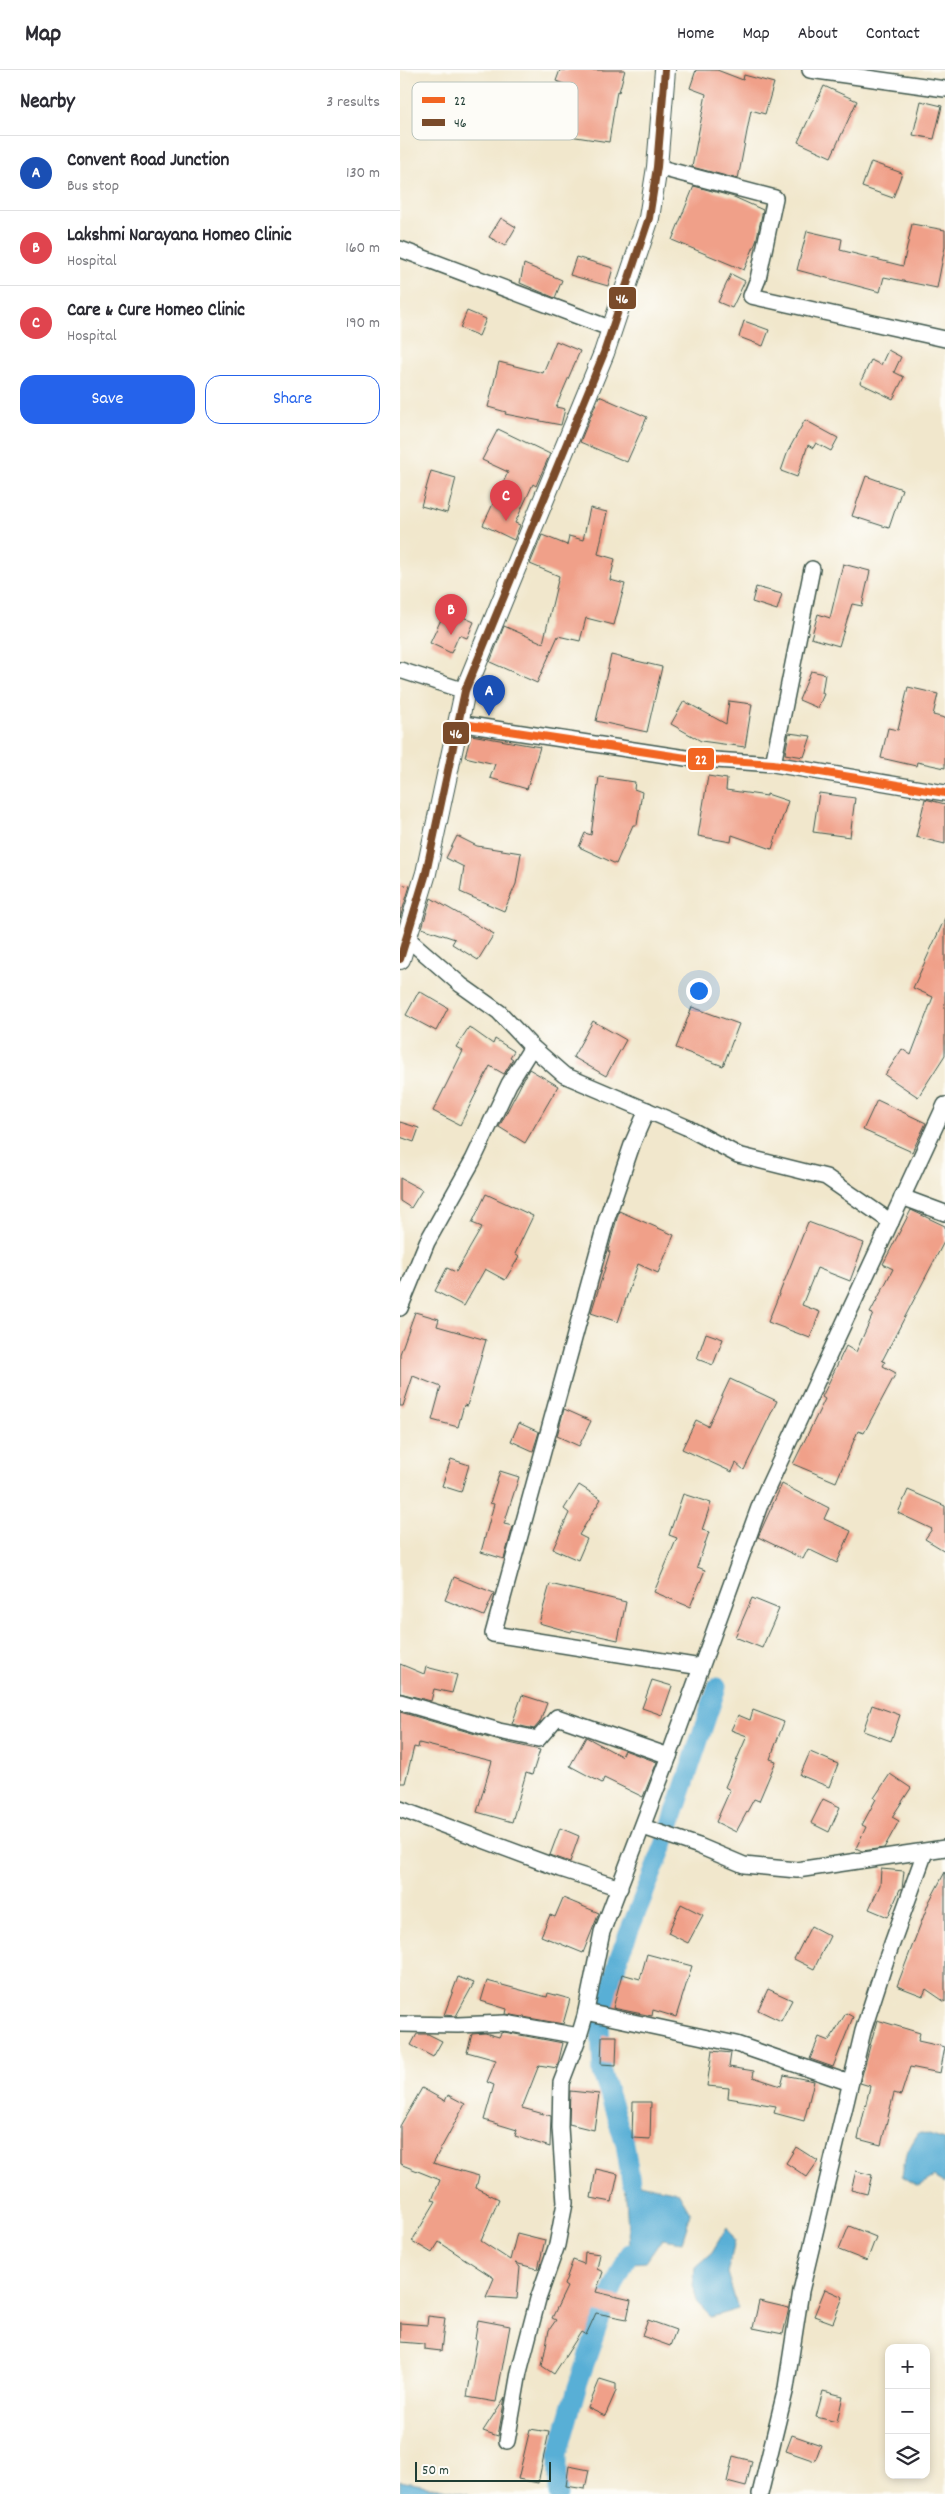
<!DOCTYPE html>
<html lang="en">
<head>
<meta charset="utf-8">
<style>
	:root { --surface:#fff; --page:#f7f7f7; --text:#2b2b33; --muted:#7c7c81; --line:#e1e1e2; --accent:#2563eb }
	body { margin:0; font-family:Dekko,sans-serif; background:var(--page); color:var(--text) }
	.controls { position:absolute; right:15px; bottom:15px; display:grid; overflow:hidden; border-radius:10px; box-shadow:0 2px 8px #0003 }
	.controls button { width:45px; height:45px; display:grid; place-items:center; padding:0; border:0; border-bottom:1px solid var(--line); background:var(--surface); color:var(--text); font:25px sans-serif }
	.scale { position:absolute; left:15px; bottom:12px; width:136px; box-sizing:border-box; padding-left:5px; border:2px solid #1f3d34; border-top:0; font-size:14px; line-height:18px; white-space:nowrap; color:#1f3d34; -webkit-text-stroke:4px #fdfcf7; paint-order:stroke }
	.you { position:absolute; left:298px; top:920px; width:18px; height:18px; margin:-12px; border:4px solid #fff; border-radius:50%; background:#1a73e8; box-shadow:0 0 0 8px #1a73e833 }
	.badge { display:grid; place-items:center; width:32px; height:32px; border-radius:50%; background:var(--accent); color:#fff; font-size:16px; font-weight:700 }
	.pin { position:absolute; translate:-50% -41px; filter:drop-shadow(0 1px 2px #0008) }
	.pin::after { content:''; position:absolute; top:26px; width:18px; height:15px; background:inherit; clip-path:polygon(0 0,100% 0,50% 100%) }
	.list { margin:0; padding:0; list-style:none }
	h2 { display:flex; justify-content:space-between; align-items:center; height:65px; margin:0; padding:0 20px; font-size:21px }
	h2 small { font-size:16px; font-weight:400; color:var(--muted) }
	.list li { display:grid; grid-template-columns:32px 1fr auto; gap:15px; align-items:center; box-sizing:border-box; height:75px; padding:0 20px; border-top:1px solid var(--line) }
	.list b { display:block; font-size:19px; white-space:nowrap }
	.list p { margin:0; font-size:16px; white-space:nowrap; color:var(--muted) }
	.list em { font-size:16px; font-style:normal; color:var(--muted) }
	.actions { display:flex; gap:10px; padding:15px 20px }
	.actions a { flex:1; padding:11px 0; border:1px solid var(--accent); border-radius:15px; text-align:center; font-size:18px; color:var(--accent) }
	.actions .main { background:var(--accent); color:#fff }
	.icon { flex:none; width:28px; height:28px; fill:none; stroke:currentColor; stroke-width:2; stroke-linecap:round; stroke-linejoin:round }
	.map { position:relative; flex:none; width:545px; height:2424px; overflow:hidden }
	header { display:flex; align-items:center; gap:30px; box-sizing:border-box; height:70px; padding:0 25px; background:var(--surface); border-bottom:1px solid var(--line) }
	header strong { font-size:24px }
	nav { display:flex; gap:28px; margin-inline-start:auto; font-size:18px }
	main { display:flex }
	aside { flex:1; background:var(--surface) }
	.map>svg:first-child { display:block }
</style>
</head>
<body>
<header>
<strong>Map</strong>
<nav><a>Home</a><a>Map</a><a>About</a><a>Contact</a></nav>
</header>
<main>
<aside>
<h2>Nearby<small>3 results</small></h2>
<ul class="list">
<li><span class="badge" style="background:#1a4fb4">A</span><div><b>Convent Road Junction</b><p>Bus stop</p></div><em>130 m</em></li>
<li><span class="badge" style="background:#e0444e">B</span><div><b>Lakshmi Narayana Homeo Clinic</b><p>Hospital</p></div><em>160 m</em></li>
<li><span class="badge" style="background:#e0444e">C</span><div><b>Care &amp; Cure Homeo Clinic</b><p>Hospital</p></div><em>190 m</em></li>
</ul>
<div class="actions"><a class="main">Save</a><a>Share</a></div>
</aside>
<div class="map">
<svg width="545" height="2424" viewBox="0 0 545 2424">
	<rect width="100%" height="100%" fill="#fdfcf7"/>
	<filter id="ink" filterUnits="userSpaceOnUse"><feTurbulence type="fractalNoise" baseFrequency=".02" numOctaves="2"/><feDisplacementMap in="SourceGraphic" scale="10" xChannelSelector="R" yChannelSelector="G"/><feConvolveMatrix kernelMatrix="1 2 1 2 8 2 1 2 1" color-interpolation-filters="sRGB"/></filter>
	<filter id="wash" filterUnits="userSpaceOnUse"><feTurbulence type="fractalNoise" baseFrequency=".0096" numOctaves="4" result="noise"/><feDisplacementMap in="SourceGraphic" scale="20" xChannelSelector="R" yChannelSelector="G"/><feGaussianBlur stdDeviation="1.12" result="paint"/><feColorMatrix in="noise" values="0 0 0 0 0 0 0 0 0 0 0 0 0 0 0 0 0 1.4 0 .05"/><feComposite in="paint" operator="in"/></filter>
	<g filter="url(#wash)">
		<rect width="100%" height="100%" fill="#f1e7cc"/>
		<!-- water -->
		<g fill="#59afd6" stroke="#3c7685">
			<polygon points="519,2062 545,2070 545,2113 534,2107 518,2116 502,2106 506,2083"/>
			<polygon points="225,2111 278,2122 291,2144 282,2172 262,2169 246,2192 230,2193"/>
			<polygon points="327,2157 335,2171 327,2203 338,2239 311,2247 298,2234 293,2216 295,2197 312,2182"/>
			<polygon points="0,2411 70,2424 0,2424"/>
		</g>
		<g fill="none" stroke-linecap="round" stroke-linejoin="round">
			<!-- canal -->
			<g stroke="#59afd6" stroke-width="19">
				<polyline points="231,2112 225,2074 202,2003 200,1953 220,1884 264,1775 317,1617"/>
				<polyline points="158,2424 158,2385 177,2317 205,2236 229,2183"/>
			</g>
		</g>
		<g id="blocks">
			<!-- building -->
			<g fill="#f0a089">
				<polygon points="160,0 225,0 219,22 217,21 209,72 156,64 164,14 156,11"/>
				<polygon points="296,0 317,0 343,10 344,5 374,13 365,44 351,40 338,109 292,97 306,24 290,18"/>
				<polygon points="424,16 457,31 431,87 398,72"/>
				<polygon points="521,31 542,36 534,69 513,65"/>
				<polygon points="471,92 502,103 493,128 462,117"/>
				<polygon points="294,116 334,127 363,140 356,172 344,200 272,170"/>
				<polygon points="101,148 116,157 105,176 89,167"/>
				<polygon points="512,154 545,160 545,177 537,218 484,207 480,222 397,200 407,161 442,169 440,180 503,196"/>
				<polygon points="176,187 213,198 208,216 170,205"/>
				<polygon points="124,194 162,210 155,228 120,213"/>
				<polygon points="331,204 345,211 332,238 318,232"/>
				<polygon points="67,241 86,249 79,266 60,258"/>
				<polygon points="344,251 369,260 363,276 339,267"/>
				<polygon points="156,271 180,281 156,337 165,339 161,355 105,344 106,342 88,337 99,292 143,303"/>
				<polygon points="488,280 501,287 494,302 504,307 493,329 460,313 471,290 481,295"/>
				<polygon points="199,326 247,347 227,392 180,372"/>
				<polygon points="405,350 438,368 431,381 416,373 413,378 408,375 397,407 381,401 388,381"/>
				<polygon points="98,359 150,384 136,416 133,414 115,453 120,455 114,470 83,455 108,402 82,390"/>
				<polygon points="31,401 56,408 47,443 21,436"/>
				<polygon points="466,406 502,419 489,458 452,446"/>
				<polygon points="190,438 207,442 198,484 215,489 210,510 225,514 214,555 186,548 180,571 158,566 137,613 90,592 104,556 143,573 159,506 130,494 142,465 167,475 169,466 183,470"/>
				<polygon points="443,494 470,501 462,536 452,534 439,576 411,568 418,544 430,548"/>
				<polygon points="356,517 382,524 377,540 352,532"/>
				<polygon points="46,539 74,552 67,568 59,565 51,583 30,573"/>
				<polygon points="211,585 262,597 247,662 196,651"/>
				<polygon points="411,601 425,604 422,623 424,624 418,638 399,630"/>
				<polygon points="508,617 538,624 533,645 545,648 545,698 517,692 516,696 481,688 488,658 498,660"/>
				<polygon points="284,631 326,654 329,631 352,634 345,677 301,671 271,654"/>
				<polygon points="389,663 411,666 404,687 385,684"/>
				<polygon points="71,665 140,677 127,719 90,708 95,694 65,687"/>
				<polygon points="308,706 327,709 326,720 367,726 367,724 388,731 372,779 332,765 331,772 298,766"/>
				<polygon points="199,707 235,712 234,719 242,722 237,755 233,755 216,794 179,777 185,763 191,765"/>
				<polygon points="419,723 455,728 450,767 413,762"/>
				<polygon points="525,729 545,734 545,774 516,767"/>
				<polygon points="57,766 77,776 121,783 116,814 104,841 60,822 64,797 46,788"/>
				<polygon points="0,814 10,816 0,848"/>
				<polygon points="31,828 94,864 78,890 52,874 55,869 22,858"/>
				<polygon points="545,848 545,985 518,1027 485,1005 502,979 511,985 533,927 513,918"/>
				<polygon points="19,921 48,938 36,961 6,945"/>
				<polygon points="292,937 339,954 323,996 276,978"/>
				<polygon points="193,951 226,970 206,1006 173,987"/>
				<polygon points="69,957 93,974 95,969 114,981 110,987 113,989 104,1004 90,996 60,1055 33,1041 63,981 56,977"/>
				<polygon points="129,999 158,1016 125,1073 99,1057"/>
				<polygon points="477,1030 526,1053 512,1082 463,1060"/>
				<polygon points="0,1052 19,1058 14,1072 0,1067"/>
				<polygon points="0,1108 22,1120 11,1138 0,1131"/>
				<polygon points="86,1124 133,1146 115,1184 119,1187 105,1210 85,1199 64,1236 35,1221 47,1198 56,1202 82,1157 72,1153"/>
				<polygon points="511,1140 545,1156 545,1170 482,1291 485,1292 483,1296 496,1303 464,1363 458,1361 436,1412 393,1394 425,1329 422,1327 446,1276 456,1282 473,1244 470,1243 493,1199 483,1194"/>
				<polygon points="219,1141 274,1165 258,1203 238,1194 218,1252 191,1243 210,1182 208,1181"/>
				<polygon points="408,1152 464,1173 450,1211 417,1198 402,1235 420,1242 410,1268 368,1252"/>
				<polygon points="15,1242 39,1249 37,1256 86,1270 67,1336 64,1335 58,1357 32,1350 41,1317 13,1306 3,1336 0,1336 0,1284"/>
				<polygon points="306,1263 323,1269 313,1295 297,1289"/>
				<polygon points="330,1309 377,1331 344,1400 336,1393 332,1402 282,1379 296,1350 308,1356"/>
				<polygon points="164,1339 191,1351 179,1376 157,1366"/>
				<polygon points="119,1353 139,1362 133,1381 111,1371"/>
				<polygon points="51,1389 69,1395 61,1422 42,1416"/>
				<polygon points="100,1401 119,1407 104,1454 113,1456 104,1489 81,1482 94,1434 90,1433"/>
				<polygon points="382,1414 429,1438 424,1449 451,1461 437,1493 408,1479 403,1489 358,1467"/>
				<polygon points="179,1415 201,1429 179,1465 187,1469 178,1490 153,1479 169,1443 164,1439"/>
				<polygon points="508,1420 545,1436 545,1481 525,1469 532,1459 498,1443"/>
				<polygon points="283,1424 311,1433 302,1460 309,1462 297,1497 305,1500 290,1537 254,1522 277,1468 269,1465"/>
				<polygon points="54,1507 94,1523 84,1546 45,1530"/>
				<polygon points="150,1514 226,1532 218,1570 172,1560 171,1562 139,1553"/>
				<polygon points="352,1528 379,1539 362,1578 335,1567"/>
				<polygon points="0,1594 24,1604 26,1597 57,1605 52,1623 34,1619 31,1631 0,1623"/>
				<polygon points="252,1610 272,1616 262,1645 242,1638"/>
				<polygon points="122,1625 147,1633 140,1652 134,1659 112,1654"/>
				<polygon points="472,1635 500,1645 491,1671 463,1661"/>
				<polygon points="353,1640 384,1652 370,1689 376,1691 359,1731 354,1729 336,1762 316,1752 330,1720 325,1717 347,1666 331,1660 338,1645 350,1650"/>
				<polygon points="0,1642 96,1670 140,1680 132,1705 126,1703 112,1752 77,1742 92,1691 19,1673 18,1678 14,1677 5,1713 0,1713"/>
				<polygon points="186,1667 221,1686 224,1680 257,1692 243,1727 204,1708 202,1713 170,1696"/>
				<polygon points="410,1682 438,1694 429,1717 400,1705"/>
				<polygon points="490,1704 511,1718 492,1747 499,1751 484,1778 462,1781 456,1778 466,1757 462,1755 476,1729 474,1728"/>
				<polygon points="423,1729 440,1737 429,1762 411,1753"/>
				<polygon points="160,1758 179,1766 170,1792 150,1785"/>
				<polygon points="481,1799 504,1801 502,1819 500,1819 488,1847 469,1839 480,1815"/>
				<polygon points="545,1802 545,1932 526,1919 523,1926 497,1916 529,1832"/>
				<polygon points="163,1828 199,1843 183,1883 141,1866 150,1845 155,1847"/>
				<polygon points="281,1834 303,1845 288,1873 268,1863"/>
				<polygon points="411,1856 430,1866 414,1899 394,1889"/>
				<polygon points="247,1884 292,1896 276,1947 253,1940 252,1946 213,1938 222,1904 240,1909"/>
				<polygon points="58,1907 74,1913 56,1946 44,1945"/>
				<polygon points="87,1911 147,1927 148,1923 170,1929 163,1954 106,1944 107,1939 81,1931"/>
				<polygon points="368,1919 392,1930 381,1951 358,1940"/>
				<polygon points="446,1943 453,1947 433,1997 410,1989 419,1967 429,1971"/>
				<polygon points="477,1950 520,1963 518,1971 545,1977 540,2003 510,1997 501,2025 494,2023 481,2075 458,2069 470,2016 460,2013"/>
				<polygon points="104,1962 163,1973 157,1998 139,1995 122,2038 151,2046 150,2077 115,2066 117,2060 84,2050 94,2015 87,2012 96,1990 67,1982 72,1964 85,1963 99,1967 101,1963"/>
				<polygon points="17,1964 28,1964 42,1971 33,1987 11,1975"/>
				<polygon points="202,1966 217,1966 216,1995 201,1994"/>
				<polygon points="312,1981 331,1983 329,1997 354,2001 353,2007 381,2016 384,2005 414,2011 404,2051 374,2043 376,2036 328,2028 329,2018 307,2016"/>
				<polygon points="22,2018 45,2031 48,2025 65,2034 33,2093 79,2106 76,2118 99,2129 81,2171 110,2190 117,2163 145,2170 138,2199 115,2193 120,2197 117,2229 86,2227 94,2208 39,2172 32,2183 12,2171 36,2131 32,2130 40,2110 0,2094 0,2056"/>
				<polygon points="170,2021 199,2024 194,2060 169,2054"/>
				<polygon points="233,2032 251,2032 250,2069 232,2068"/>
				<polygon points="396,2077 418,2091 407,2107 386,2093"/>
				<polygon points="196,2099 218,2104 212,2132 191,2128"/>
				<polygon points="456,2101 472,2105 467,2124 451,2120"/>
				<polygon points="449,2156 476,2167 467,2191 439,2180"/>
				<polygon points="185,2182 200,2184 197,2199 203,2202 196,2222 231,2230 227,2249 196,2243 186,2265 181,2262 154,2304 142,2296 149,2260 156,2250 152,2248 167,2217 164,2215 173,2190 184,2194"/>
				<polygon points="425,2219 443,2227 433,2253 414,2246"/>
				<polygon points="359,2231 389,2238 383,2264 353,2258"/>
				<polygon points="28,2246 45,2248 41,2281 24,2279 24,2274 0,2272 0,2253 27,2255"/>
				<polygon points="78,2250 110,2256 96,2332 67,2327 77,2270 75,2269"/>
				<polygon points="248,2250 276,2260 270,2276 242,2266"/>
				<polygon points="200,2309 216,2314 216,2321 205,2346 188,2338"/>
				<polygon points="423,2321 443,2326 437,2352 416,2347"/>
				<polygon points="105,2327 98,2366 83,2361"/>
				<polygon points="130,2359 149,2362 138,2413 118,2409"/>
				<polygon points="392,2365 421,2375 415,2391 386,2381"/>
				<polygon points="333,2386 352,2391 346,2417 327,2412"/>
				<polygon points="169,2396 189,2400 185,2419 166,2416"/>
			</g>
		</g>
	</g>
	<g filter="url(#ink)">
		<use href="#blocks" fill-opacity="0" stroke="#3e564b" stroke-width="1"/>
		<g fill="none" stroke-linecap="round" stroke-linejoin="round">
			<!-- minor casing -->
			<g stroke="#3e564b" stroke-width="18">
				<g id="minor">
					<polyline points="410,0 545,19"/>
					<polyline points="257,97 375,128 358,209 351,226 545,269"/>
					<polyline points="0,179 212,259"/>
					<polyline points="0,600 65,621"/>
					<polyline points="57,653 286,688 373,694 545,723"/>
					<polyline points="373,694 412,499"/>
					<polyline points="0,867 7,868 61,915 99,942 132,977 164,1005 286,1057 338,1085 426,1107 491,1152"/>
					<polyline points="247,1040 233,1072 207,1148 93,1564 301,1597"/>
					<polyline points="502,1127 545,1143"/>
					<polyline points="0,1238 27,1172 73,1090 109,1014 132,977"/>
					<polyline points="0,1632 99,1661 138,1669 157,1647 269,1686"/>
					<polyline points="0,1739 161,1799 220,1818"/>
					<polyline points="243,1757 299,1776 344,1795 397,1800 545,1778"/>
					<polyline points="186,1942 336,1974 450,2013"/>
					<polyline points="0,1954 58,1955 105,1953 179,1966 185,1946 202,1862 269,1686 361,1432 545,1035"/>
					<polyline points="107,2371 119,2302 138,2229 157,2175 165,2133 160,2057 161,2013 179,1966"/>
					<polyline points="360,2424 386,2318 401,2221 463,1961 485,1893 525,1782"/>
				</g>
			</g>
			<!-- tertiary casing -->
			<g stroke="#3e564b" stroke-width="22">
				<polyline id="tertiary" points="0,889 26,803 65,621 204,283 249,148 257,97 265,0"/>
			</g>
			<!-- minor -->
			<use href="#minor" stroke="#fff" stroke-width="15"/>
			<!-- tertiary -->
			<use href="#tertiary" stroke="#fff" stroke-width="20"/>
			<!-- bus-1 casing -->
			<g stroke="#fdfcf7" stroke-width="11">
				<polyline id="bus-1" points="57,653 286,688 373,694 545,723"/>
			</g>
			<!-- bus-2 casing -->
			<g stroke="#fdfcf7" stroke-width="11">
				<polyline id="bus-2" points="0,889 26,803 65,621 204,283 249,148 257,97 265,0"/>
			</g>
			<!-- bus-1 -->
			<use href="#bus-1" stroke="#f26522" stroke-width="8"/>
			<!-- bus-2 -->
			<use href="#bus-2" stroke="#7a4b2a" stroke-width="8"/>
		</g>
	</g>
	<!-- legend -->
	<rect x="12" y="12" width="166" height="58" rx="8" fill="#fdfcf7" stroke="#bac3bc" stroke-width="1"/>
	<rect x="22" y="27" width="23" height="6" fill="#f26522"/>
	<rect x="22" y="49" width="23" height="7" fill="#7a4b2a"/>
	<g font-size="14" fill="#1f3d34">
		<text x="54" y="35">22</text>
		<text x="54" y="57">46</text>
	</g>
	<g stroke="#fdfcf7" stroke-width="2">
		<rect x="208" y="216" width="29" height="24" rx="5" fill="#7a4b2a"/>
		<rect x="42" y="651" width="28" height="24" rx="5" fill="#7a4b2a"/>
		<rect x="287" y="677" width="28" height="24" rx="5" fill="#f26522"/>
	</g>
	<g font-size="14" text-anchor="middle" font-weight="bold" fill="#fff">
		<text x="222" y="233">46</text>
		<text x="56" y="668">46</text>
		<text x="301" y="694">22</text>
	</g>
</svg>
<div class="controls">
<button>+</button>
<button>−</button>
<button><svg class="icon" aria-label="layers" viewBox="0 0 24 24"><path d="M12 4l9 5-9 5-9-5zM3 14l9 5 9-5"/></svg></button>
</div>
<div class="scale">50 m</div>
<div class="you"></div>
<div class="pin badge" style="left:89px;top:646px;background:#1a4fb4">A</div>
<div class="pin badge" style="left:51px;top:565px;background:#e0444e">B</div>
<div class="pin badge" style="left:106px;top:451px;background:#e0444e">C</div>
</div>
</main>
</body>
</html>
